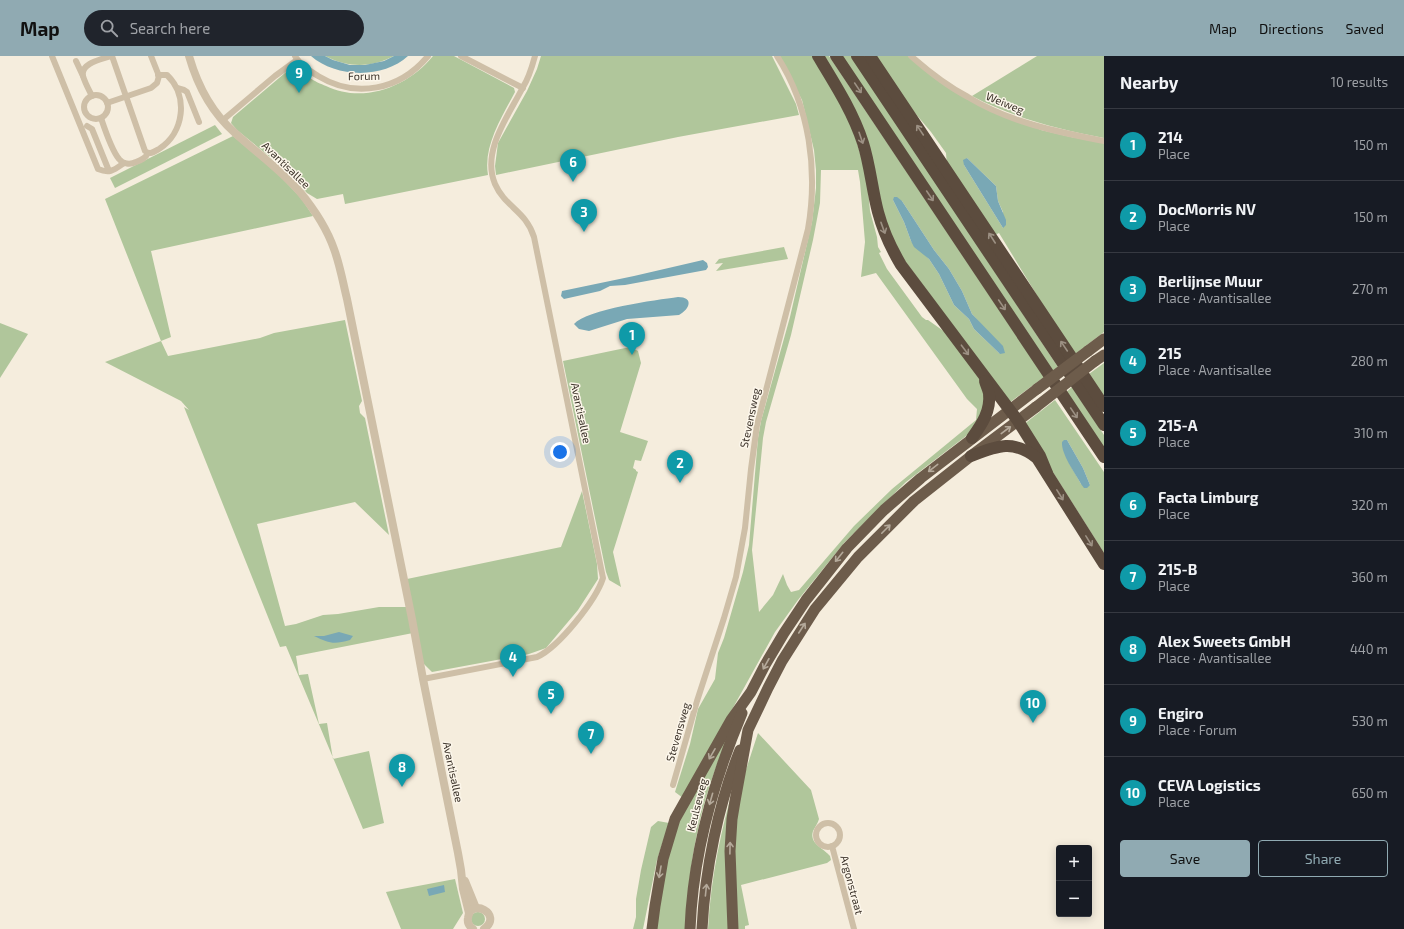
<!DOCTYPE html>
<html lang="en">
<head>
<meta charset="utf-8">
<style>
	:root { --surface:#171b24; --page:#20242c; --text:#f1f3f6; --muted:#9ea1a6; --line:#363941; --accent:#90aab2 }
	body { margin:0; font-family:"Exo 2",sans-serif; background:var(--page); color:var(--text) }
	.controls { position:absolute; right:12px; bottom:12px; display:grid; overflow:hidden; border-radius:4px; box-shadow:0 2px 10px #0003 }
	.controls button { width:36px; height:36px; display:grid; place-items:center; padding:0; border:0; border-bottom:1px solid var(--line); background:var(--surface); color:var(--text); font:20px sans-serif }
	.you { position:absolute; left:560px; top:396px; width:14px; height:14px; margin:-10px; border:3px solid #fff; border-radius:50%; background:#1a73e8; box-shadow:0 0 0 6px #1a73e833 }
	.badge { display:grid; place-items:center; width:26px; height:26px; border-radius:50%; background:var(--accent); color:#fff; font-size:13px; font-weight:700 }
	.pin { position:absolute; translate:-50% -33px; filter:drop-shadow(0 1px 2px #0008) }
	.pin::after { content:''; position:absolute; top:21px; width:14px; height:12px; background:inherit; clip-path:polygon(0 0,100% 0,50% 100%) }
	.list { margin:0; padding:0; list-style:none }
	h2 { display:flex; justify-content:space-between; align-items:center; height:52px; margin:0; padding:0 16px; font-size:17px }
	h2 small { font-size:13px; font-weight:400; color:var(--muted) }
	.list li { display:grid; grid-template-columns:26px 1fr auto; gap:12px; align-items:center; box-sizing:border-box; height:72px; padding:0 16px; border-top:1px solid var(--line) }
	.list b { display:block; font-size:15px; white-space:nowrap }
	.list p { margin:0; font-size:13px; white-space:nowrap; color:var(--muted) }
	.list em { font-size:13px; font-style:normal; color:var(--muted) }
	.actions { display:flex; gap:8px; padding:12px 16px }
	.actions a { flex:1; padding:9px 0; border:1px solid var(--accent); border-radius:4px; text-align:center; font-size:14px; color:var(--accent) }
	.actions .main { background:var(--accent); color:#111 }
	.icon { flex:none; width:22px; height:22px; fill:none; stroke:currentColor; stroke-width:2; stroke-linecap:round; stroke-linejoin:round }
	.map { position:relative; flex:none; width:1104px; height:873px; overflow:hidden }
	header { display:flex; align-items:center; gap:24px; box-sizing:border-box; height:56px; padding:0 20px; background:var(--accent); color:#111 }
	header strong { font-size:19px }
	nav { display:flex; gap:22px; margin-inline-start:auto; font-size:14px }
	.search { width:280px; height:36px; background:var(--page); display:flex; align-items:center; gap:10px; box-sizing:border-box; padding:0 14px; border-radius:22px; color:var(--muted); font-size:15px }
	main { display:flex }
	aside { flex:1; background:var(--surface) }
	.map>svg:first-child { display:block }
</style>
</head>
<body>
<header>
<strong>Map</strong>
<div class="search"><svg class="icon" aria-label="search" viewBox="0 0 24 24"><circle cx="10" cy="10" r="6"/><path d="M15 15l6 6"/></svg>Search here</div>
<nav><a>Map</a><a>Directions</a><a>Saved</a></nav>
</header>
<main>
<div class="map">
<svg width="1104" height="873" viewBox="0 0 1104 873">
	<rect width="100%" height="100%" fill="#f5eddd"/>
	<!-- green -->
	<g fill="#b0c69b" fill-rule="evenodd">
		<path d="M 325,0 L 394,0 C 370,12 349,12 325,0 Z"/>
		<path d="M 433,0 L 454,0 L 514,32 L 515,36 C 502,61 483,90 488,119 L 345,148 L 343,138 L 317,143 L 307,137 L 282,111 L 237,74 L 231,67 L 233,61 L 292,11 C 299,11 304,17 310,22 C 314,25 321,28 326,30 C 363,48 408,31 433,0 Z"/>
		<polygon points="541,0 772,0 796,48 799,59 678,81 496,119 495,110 498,87 527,35 537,13"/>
		<path d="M 779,0 L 814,0 L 850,64 L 867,120 L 870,155 L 877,181 L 878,191 L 881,196 L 879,197 L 887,213 L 922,261 L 926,264 L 928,264 L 945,276 L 981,323 L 986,350 L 970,377 L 906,426 L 844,487 L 798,544 L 775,576 L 683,742 L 675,736 L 690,688 L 698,653 L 715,623 L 718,597 L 724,582 L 743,516 L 749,489 L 758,382 L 761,365 L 790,261 L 812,166 L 816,132 L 816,114 L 814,94 L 802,44 ZM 821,114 L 858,114 L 860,126 L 865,186 L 861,221 L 876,217 L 967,343 L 977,353 L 976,364 L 892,433 L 854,470 L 799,534 L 791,536 L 787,529 L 783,518 L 773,539 L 759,556 L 752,494 L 763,382 L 766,366 L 791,279 L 813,184 L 820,147 Z"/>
		<path d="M 824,0 L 829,0 L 1044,321 L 1009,347 L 889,183 L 874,117 ZM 893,144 L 902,145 L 934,194 L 949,213 L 962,235 L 972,258 L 981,268 L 1000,298 L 974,273 L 969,263 L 954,249 L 939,218 L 929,203 L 911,185 L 904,166 Z"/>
		<polygon points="841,0 852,0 1058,311 1050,317"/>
		<path d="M 875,0 L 909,0 L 947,30 L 1041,74 L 1071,81 L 1104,87 L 1104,276 L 1075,298 L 1049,259 L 999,177 L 995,179 L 947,110 L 946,97 L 931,76 L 904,44 ZM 967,102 L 996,130 L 998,145 L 1003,156 L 1003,172 L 964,109 Z"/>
		<path d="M 1037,0 L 1104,0 L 1104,82 C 1058,73 1014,62 972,40 Z"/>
		<polygon points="215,69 222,78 115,132 110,122"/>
		<polygon points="233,80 277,117 301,142 313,160 151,195 171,281 161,285 168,300 260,282 274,277 345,264 362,345 359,350 360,357 365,362 389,479 355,446 257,468 285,570 296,568 323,559 338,558 379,551 407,551 413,577 296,600 299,619 308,618 319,668 327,667 333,703 369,695 384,767 363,773 286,590 280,591 184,351 189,354 181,345 105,306 161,285 105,143"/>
		<polygon points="784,191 788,203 716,215 723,207 715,208 719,203"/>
		<polygon points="0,267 28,278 0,322"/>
		<polygon points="630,291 638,295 641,307 620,376 648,385 641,405 635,404 633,412 636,414 636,415 638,416 613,496 621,531 609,524 606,516 563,305"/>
		<polygon points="1104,307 1104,341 1089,318"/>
		<polygon points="1072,331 1104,379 1104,397 1064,338"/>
		<path d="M 1055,344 L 1104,416 L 1104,497 L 1023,369 ZM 1067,384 L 1083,412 L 1090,429 L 1081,428 L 1069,407 Z"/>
		<polygon points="582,435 597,508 598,523 578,554 546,592 529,598 432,616 423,607 407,523 561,491"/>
		<path d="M 731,672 C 717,707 704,742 697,778 C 690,809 688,841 685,873 L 654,873 L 656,856 L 676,768 Z"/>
		<path d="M 758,677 L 811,734 L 819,763 C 818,767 815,771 813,775 C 809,788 824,792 830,800 L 831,804 L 827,807 L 741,829 L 749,869 L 745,870 L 745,873 L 735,873 L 733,799 L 740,732 Z"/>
		<path d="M 736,722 L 728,873 L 708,873 C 711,819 721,774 736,722 Z"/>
		<polygon points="658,765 669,767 657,804 643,873 633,873 636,861 636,843 641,814 651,771"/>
		<polygon points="455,823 463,857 453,873 401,873 386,836"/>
		<circle cx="478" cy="863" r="7"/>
	</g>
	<!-- water -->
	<g fill="#79a8b5">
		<path d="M 311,0 L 325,0 L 333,4 L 350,9 L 365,9 L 384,5 L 394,0 L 408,0 C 383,23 336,22 311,0 Z"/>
		<polygon points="967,102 996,130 998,145 1006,164 1006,169 1003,172 964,109 963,104"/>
		<polygon points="894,141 897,141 902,145 934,194 949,213 962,235 972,258 1003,290 1005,297 1000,298 974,273 969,263 954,249 939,218 929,203 914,191 911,185 904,166 893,144"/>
		<polygon points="703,204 707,207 708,211 706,214 625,229 610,230 600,235 564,243 561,240 562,235 634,220"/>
		<path d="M 678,241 C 694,241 690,253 679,259 L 627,263 L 589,275 L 579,273 L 574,268 C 587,253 656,244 678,241 Z"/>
		<path d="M 1064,384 L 1067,384 L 1083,412 L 1090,429 L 1087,432 L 1084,432 L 1081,428 C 1075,417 1061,398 1062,386 Z"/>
		<path d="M 339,576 L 353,580 L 350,584 C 333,589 329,587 314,580 L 324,580 Z"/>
		<polygon points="444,829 445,836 429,840 427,833"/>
	</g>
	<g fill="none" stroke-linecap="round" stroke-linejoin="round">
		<!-- minor -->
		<g stroke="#cebfa7" stroke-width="6">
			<path d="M 52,0 L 98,113 C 110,118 114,114 124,107"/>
			<path d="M 112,0 L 145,95 C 150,99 154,96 159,93 C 184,77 189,40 167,19 L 158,19"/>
			<path d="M 295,0 C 300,9 310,15 318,20 C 356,43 400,34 428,0"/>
			<polyline points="461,0 523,32"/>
			<path d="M 911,0 C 928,15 947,30 968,41 C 1009,66 1057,76 1104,85"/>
			<polyline points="76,5 83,20"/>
			<polyline points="177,32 184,34 187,36 199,66"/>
			<circle cx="96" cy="51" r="12"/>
			<path d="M 92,40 C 89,34 85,27 83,20 C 80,7 103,3 111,0"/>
			<polyline points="107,47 151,32 157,27 159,20 151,0"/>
			<path d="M 101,62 C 104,71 113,96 119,103 C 123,108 130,109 136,106 C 141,104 146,102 148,97"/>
			<polyline points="223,64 275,20 297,4"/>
			<polyline points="87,70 92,73 109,115"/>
			<path d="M 423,623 L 537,601 C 559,591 596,544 603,522 L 534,181 C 526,155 505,151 495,128 C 481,95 509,59 523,31 C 529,22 532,11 535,0"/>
			<path d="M 673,729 L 697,645 L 724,562 L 736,521 L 745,472 L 751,413 L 757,369 L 808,173 C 818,115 810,51 777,0"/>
			<circle cx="828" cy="779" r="12"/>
			<polyline points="832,790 854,873"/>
		</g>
		<!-- tertiary -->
		<g stroke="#cebfa7" stroke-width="8">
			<path d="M 189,0 C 197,28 212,57 235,77 C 257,97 281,114 300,136 C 314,153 327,173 334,193 C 340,209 343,227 347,243 L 412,563 L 423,623 L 458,797 L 461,814 L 463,833 L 469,857"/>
			<polyline points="465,825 476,852"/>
			<path d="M 473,873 C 469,870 467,867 468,862 C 470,841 504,858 484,873"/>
		</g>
		<!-- trunk -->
		<g stroke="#6d5c4b" stroke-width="11">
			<polyline points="1088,295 1104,283"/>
			<polyline points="1095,305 1104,299"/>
			<polyline points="652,873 655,850 663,803 675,763 731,664 751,636 765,609 784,577 806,544 847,492 884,454 921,422 1037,333"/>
			<path d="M 690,873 C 693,797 713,726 742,657"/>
			<path d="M 702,873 C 705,814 718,749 740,694"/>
			<polyline points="733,873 730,795 732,763 735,745 748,674 768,632 782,605 815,553 858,501 914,445 971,400 1036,351"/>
		</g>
		<!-- motorway -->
		<g stroke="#5c4c3e" stroke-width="12">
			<path d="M 818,0 C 835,28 853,56 863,87 C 870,109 872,133 878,156 C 883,175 891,192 901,209 L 1018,365 L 1040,400 L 1047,417"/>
			<polyline points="836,0 1104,401"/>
			<polyline points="857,0 1104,369"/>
			<polyline points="870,0 1104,350"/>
			<path d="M 972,382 C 982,368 991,355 989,337 C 988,333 986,329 985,325"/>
			<path d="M 971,400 C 997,390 1013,383 1037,402 L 1104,508"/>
		</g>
		<!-- trunk-bridge -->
		<g stroke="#6d5c4b" stroke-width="11">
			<polyline points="1037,333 1088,295"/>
			<polyline points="1036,351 1095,305"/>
		</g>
	</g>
	<!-- one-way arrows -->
	<defs><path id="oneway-shaft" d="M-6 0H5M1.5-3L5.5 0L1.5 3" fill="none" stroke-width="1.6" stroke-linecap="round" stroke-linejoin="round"/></defs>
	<g stroke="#9c9083">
		<use href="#oneway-shaft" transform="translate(858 32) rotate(56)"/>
		<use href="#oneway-shaft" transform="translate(920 74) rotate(-124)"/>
		<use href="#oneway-shaft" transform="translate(861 82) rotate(71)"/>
		<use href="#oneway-shaft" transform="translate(930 140) rotate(56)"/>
		<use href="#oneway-shaft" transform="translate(883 172) rotate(70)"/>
		<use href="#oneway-shaft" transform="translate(992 182) rotate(-123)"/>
		<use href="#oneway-shaft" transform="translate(1002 249) rotate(56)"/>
		<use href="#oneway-shaft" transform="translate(1064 290) rotate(-124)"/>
		<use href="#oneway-shaft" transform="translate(965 294) rotate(53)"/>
		<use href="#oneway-shaft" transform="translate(1074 357) rotate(56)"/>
		<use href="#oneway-shaft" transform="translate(1060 439) rotate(58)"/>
		<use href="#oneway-shaft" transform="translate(1089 485) rotate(58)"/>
	</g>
	<g stroke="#b4a99a">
		<use href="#oneway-shaft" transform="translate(1006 374) rotate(-37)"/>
		<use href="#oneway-shaft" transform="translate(933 412) rotate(142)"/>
		<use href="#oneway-shaft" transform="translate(886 473) rotate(-45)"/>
		<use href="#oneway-shaft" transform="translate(839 501) rotate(129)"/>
		<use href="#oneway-shaft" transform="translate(802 572) rotate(-57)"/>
		<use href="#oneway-shaft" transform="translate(766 608) rotate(119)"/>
		<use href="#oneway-shaft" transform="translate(712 698) rotate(120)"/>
		<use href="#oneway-shaft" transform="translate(711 743) rotate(106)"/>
		<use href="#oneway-shaft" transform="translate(730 792) rotate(-89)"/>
		<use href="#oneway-shaft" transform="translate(660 816) rotate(100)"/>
		<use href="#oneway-shaft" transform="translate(706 834) rotate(-84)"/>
	</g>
	<g text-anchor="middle" stroke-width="3" stroke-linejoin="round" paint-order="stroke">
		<!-- street labels -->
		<g font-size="11" fill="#3a3128" stroke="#fcf6ea">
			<text transform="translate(364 20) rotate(-1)" y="4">Forum</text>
			<text transform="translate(1005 47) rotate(22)" y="4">Weiweg</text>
			<text transform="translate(286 109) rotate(44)" y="4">Avantisallee</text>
			<text transform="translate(581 357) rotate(78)" y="4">Avantisallee</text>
			<text transform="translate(750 362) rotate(-78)" y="4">Stevensweg</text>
			<text transform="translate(678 676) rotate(-74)" y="4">Stevensweg</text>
			<text transform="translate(453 716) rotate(78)" y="4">Avantisallee</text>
			<text transform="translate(697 749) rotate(-76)" y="4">Keulseweg</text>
			<text transform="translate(852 829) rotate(75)" y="4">Argonstraat</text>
		</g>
	</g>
</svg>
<div class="controls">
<button>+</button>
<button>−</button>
</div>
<div class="you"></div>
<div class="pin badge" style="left:632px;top:299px;background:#0f9aa8">1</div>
<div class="pin badge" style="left:680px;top:427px;background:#0f9aa8">2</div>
<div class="pin badge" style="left:584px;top:176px;background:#0f9aa8">3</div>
<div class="pin badge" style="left:513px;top:621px;background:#0f9aa8">4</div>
<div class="pin badge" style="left:551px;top:658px;background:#0f9aa8">5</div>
<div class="pin badge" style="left:573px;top:126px;background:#0f9aa8">6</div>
<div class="pin badge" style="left:591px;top:698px;background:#0f9aa8">7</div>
<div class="pin badge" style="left:402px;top:731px;background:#0f9aa8">8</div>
<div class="pin badge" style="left:299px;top:37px;background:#0f9aa8">9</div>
<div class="pin badge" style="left:1033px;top:667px;background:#0f9aa8">10</div>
</div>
<aside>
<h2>Nearby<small>10 results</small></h2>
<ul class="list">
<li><span class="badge" style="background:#0f9aa8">1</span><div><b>214</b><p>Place</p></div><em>150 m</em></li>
<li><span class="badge" style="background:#0f9aa8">2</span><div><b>DocMorris NV</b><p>Place</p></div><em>150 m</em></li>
<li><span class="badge" style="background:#0f9aa8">3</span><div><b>Berlijnse Muur</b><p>Place · Avantisallee</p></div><em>270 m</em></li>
<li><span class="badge" style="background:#0f9aa8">4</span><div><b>215</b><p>Place · Avantisallee</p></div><em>280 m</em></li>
<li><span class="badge" style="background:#0f9aa8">5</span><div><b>215-A</b><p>Place</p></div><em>310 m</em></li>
<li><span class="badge" style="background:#0f9aa8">6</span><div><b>Facta Limburg</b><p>Place</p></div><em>320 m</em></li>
<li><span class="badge" style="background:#0f9aa8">7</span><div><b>215-B</b><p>Place</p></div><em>360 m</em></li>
<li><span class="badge" style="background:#0f9aa8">8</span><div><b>Alex Sweets GmbH</b><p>Place · Avantisallee</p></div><em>440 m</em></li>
<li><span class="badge" style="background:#0f9aa8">9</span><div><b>Engiro</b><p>Place · Forum</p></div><em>530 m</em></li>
<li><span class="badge" style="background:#0f9aa8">10</span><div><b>CEVA Logistics</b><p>Place</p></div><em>650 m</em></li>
</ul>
<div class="actions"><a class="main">Save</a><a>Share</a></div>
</aside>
</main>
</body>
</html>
